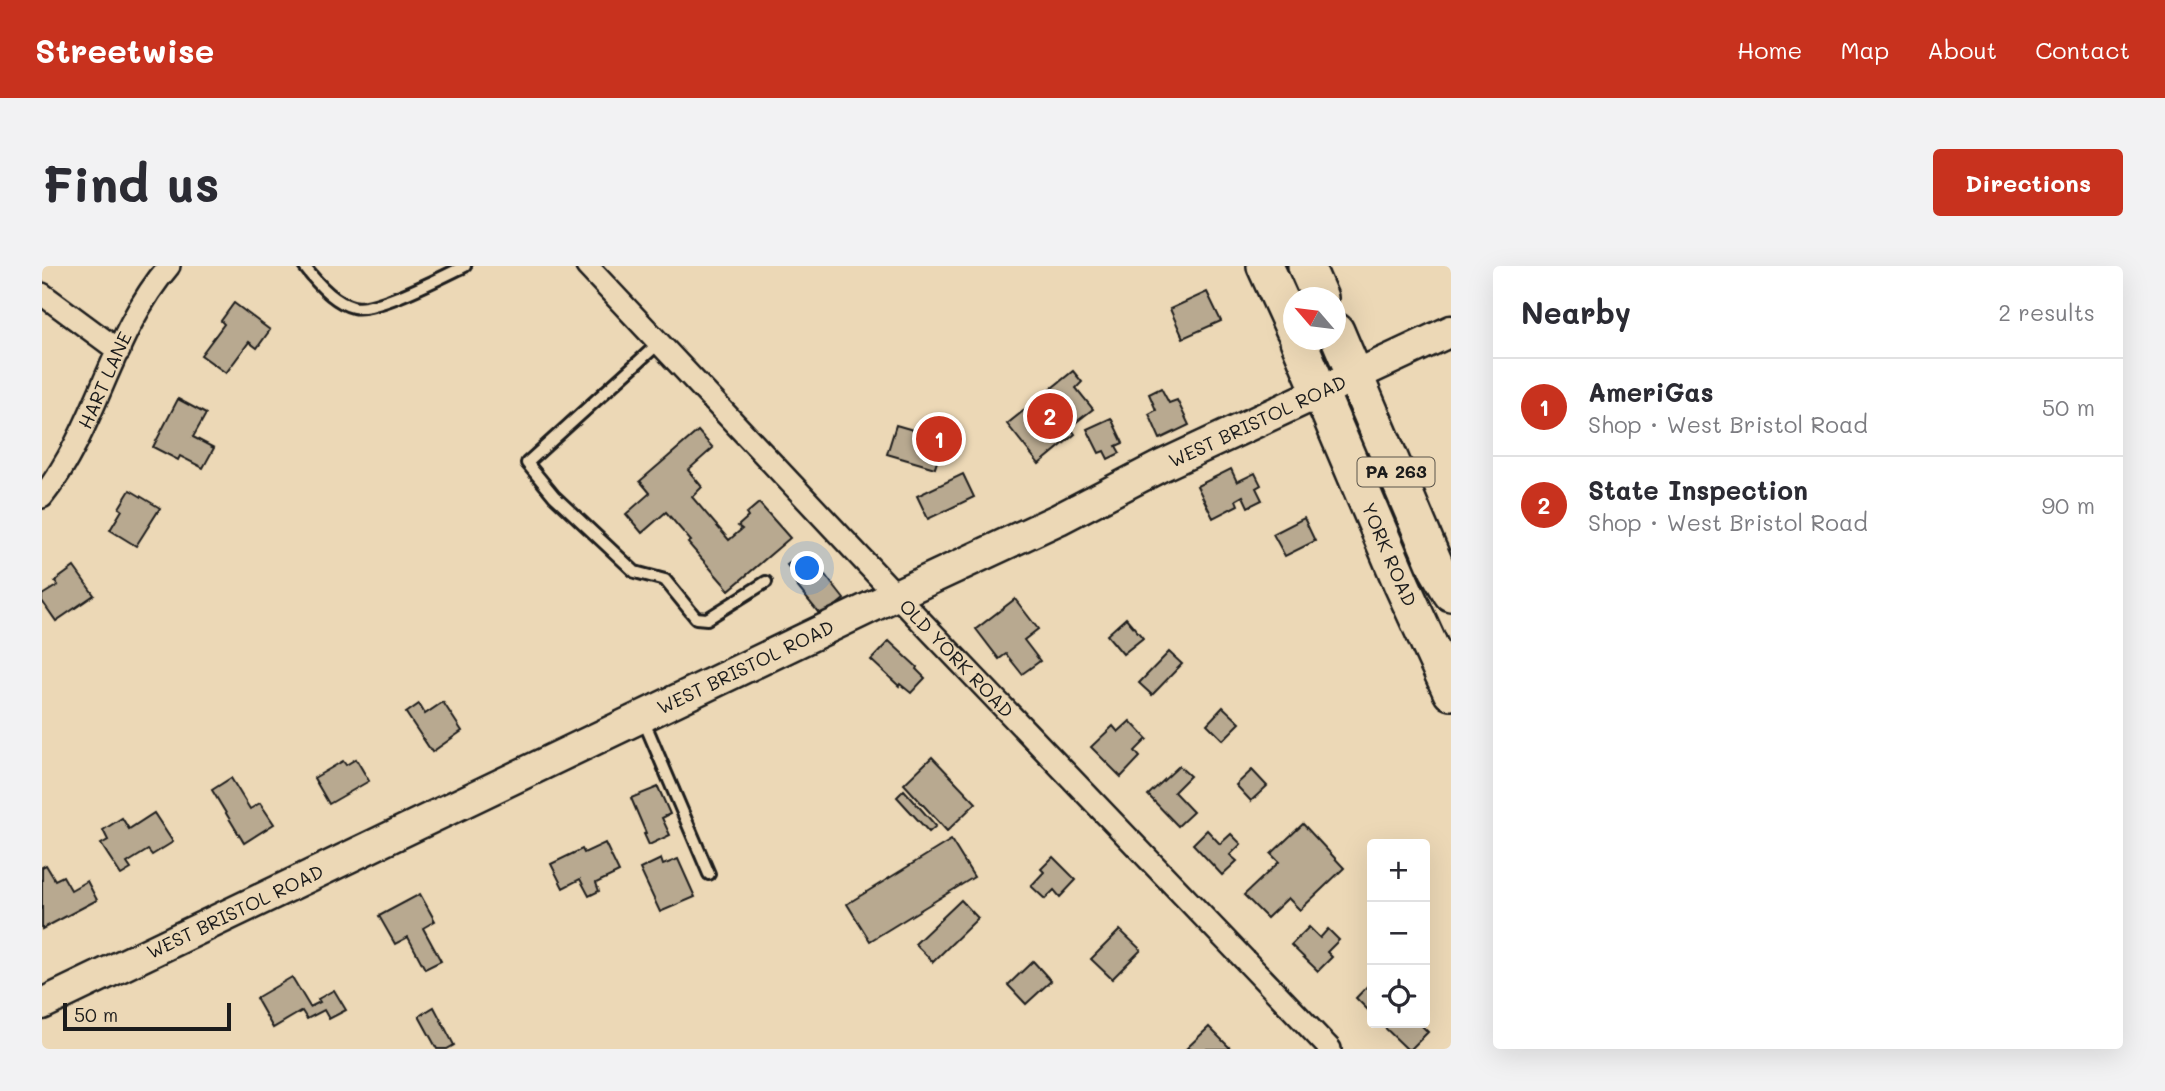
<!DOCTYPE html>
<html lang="en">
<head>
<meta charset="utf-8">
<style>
	:root { --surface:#fff; --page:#f2f2f3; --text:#2b2b33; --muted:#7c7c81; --line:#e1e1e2; --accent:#c8321e }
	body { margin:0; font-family:Mali,sans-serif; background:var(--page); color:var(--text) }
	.controls { position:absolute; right:21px; bottom:21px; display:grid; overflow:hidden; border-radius:7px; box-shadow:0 7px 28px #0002 }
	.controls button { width:63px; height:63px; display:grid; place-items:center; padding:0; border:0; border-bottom:2px solid var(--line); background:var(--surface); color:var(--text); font:35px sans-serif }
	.compass { position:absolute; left:1241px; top:21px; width:63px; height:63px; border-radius:50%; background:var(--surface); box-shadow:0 7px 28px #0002; rotate:298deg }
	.scale { position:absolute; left:21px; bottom:18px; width:168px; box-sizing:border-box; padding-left:7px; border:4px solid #1c1c1c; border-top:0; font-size:19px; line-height:24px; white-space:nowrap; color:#1c1c1c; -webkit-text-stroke:5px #ecd8b6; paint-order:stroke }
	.you { position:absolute; left:766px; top:303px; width:24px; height:24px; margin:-18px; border:5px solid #fff; border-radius:50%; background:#1a73e8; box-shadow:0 0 0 10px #1a73e833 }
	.badge { display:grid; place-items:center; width:46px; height:46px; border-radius:50%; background:var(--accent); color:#fff; font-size:23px; font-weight:700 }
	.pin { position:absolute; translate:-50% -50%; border:4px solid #fff; box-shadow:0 2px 7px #0006 }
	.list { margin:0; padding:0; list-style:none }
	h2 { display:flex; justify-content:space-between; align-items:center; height:91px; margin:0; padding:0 28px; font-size:30px }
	h2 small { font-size:23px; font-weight:400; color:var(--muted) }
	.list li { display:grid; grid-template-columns:46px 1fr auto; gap:21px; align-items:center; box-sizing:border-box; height:98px; padding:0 28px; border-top:2px solid var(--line) }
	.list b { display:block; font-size:26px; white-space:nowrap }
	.list p { margin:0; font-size:23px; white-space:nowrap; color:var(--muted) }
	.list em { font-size:23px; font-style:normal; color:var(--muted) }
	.icon { flex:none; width:38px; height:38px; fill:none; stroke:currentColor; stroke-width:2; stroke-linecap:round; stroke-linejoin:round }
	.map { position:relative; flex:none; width:1409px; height:783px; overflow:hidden; border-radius:7px }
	header { display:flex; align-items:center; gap:42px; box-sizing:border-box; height:98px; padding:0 35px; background:var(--accent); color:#fff }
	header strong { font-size:33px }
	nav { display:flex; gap:38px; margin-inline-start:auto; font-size:24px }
	.intro { display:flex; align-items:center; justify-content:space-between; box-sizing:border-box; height:168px; padding:0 42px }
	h1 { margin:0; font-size:49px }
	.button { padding:18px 32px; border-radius:7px; background:var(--accent); color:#fff; font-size:24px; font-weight:700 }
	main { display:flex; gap:42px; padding:0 42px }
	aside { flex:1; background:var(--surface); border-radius:7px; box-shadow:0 7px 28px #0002 }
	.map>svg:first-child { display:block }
</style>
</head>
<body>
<header>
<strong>Streetwise</strong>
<nav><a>Home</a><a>Map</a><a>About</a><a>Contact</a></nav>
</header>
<div class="intro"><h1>Find us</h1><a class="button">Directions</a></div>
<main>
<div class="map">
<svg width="1409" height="783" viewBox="0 0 1409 783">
	<rect width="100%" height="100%" fill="#ecd8b6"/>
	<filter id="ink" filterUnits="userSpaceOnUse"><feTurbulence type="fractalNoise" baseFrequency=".0143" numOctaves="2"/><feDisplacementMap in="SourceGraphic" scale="14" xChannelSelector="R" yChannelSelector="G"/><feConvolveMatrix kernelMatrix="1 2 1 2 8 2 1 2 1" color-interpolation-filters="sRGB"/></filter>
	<g filter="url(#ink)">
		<!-- building -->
		<g fill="#b8a990" stroke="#1c1c1c" stroke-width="2">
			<polygon points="1165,26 1179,55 1141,72 1128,43"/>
			<polygon points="192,37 228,64 215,82 207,76 184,107 159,89 182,58 179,55"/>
			<polygon points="1031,105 1040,116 1034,122 1051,143 1028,161 1033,168 997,198 965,158"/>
			<polygon points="1119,122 1127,137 1135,134 1147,159 1118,173 1107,148 1114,144 1107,128"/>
			<polygon points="136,133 164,148 151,171 172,182 161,202 138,190 136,194 111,181"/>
			<polygon points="1069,152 1081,177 1074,180 1078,187 1066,193 1062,185 1057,187 1045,163"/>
			<polygon points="854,159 902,173 893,202 845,188"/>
			<polygon points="656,165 671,182 646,204 660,221 650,231 687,274 700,263 696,260 706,251 704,248 717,237 748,272 687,324 646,277 649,275 624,246 600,267 584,248 608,227 598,215"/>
			<polygon points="1189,203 1195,216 1213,207 1219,219 1214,222 1220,234 1206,241 1201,230 1194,234 1196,239 1171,252 1155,220"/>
			<polygon points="921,208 932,231 886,253 875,230"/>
			<polygon points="88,224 118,242 94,280 68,264 80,244 77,242"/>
			<polygon points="1262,252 1273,275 1243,290 1231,268"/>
			<polygon points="758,289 770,304 776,300 802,333 780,351 754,319 758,316 745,299"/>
			<polygon points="32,301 52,329 14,355 0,335 0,329 16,319 13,315"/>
			<polygon points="973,333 996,363 982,374 998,395 980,408 964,388 957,393 934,363"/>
			<polygon points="1084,352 1101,372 1081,388 1065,369"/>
			<polygon points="847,375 875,401 874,403 883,412 869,427 858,418 857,420 829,394"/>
			<polygon points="1127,386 1140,398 1110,429 1097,417"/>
			<polygon points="401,436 420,465 390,486 364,447 377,438 383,448"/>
			<polygon points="1181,441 1198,457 1181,474 1165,458"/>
			<polygon points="1088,455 1105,473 1093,485 1098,491 1079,511 1049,481 1071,460 1076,466"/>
			<polygon points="890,491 934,537 905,565 862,518"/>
			<polygon points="314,493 327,515 287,538 272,512 301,495 304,499"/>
			<polygon points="1137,500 1148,510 1132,526 1151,546 1136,560 1106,529"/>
			<polygon points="1210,504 1225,520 1209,535 1194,519"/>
			<polygon points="189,512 208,543 218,537 232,558 202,577 170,524"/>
			<polygon points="616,521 628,548 620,552 628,569 607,579 602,568 604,567 589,532"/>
			<polygon points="862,524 894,560 887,566 855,531"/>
			<polygon points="112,547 131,576 110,589 106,584 85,597 89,603 79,609 59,578 66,574 61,564 80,552 87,563"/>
			<polygon points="1261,558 1302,602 1258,644 1246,632 1225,652 1202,629 1237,596 1229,588"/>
			<polygon points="1165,564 1178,578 1189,568 1199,578 1188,589 1195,595 1180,609 1151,578"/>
			<polygon points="909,574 932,611 828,675 805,638"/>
			<polygon points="563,577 577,606 554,617 557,625 547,630 538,613 521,622 509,598 540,583 542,587"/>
			<polygon points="1011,591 1034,614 1018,631 1012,624 1003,633 989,620 1002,606 999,603"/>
			<polygon points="619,593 621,599 636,593 653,631 618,646 598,603"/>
			<polygon points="4,599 13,614 21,610 29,624 45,615 55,634 0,663 0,601"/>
			<polygon points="378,628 393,655 381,662 399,695 383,703 366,671 353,678 337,650"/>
			<polygon points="919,634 936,652 891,696 873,678"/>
			<polygon points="1267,661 1278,672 1286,663 1297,674 1285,686 1290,691 1276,705 1249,679"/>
			<polygon points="1078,664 1099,684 1070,713 1049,693"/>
			<polygon points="991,695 1009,715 984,738 966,719"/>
			<polygon points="250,711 268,741 278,736 276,733 292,724 304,744 287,753 282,744 265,753 260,745 231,762 214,732"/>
			<polygon points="1330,715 1330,748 1314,732"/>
			<polygon points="392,741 412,779 405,783 395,783 377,750"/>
			<polygon points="1338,757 1377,757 1386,766 1369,783 1365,783"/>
			<polygon points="1167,761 1189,783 1144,783"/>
		</g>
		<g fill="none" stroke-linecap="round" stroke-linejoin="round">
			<!-- service casing -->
			<g stroke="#1c1c1c" stroke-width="16">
				<g id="service">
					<path d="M 262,0 C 274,16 291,36 311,41 C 332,47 402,10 423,0"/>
					<polyline points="617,77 485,197 512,230 593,306 623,314 654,352 665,353 724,316"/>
					<polyline points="601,453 667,608"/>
				</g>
			</g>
			<!-- minor casing -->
			<g stroke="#1c1c1c" stroke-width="26">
				<g id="minor">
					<path id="s1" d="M 545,0 L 854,329 L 1288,783"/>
					<polyline points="0,28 77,85"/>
					<path id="s2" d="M 0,231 C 55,162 69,67 127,0"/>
				</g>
			</g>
			<!-- secondary casing -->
			<g stroke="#1c1c1c" stroke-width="35">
				<g id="secondary">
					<path id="s3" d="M 0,738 L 854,329 L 1017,253 L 1117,201 L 1409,65"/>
				</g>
			</g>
			<!-- trunk casing -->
			<g stroke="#1c1c1c" stroke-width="40">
				<g id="trunk">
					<polyline points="1223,0 1252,64"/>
					<polyline points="1264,0 1278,32"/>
					<polyline points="1294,65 1395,303 1409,327"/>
					<path id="s4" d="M 1256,74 L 1360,319 L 1409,426"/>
				</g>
			</g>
			<!-- service -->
			<use href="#service" stroke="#ecd8b6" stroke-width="10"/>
			<!-- minor -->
			<use href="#minor" stroke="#ecd8b6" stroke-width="21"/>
			<!-- secondary -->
			<use href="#secondary" stroke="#ecd8b6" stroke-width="30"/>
			<!-- trunk -->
			<use href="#trunk" stroke="#ecd8b6" stroke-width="35"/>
		</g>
	</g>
	<g text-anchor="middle" stroke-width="5" stroke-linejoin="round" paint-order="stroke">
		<!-- shield labels -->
		<rect fill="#ecd8b6" stroke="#5a544a" stroke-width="2" x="1315.5" y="191.5" width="77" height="29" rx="5"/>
		<g font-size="18" font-weight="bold" fill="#1c1c1c">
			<text x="1354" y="212">PA 263</text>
		</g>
		<!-- street labels -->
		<g font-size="19" fill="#1c1c1c" stroke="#ecd8b6">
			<text dy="7" stroke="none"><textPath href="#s2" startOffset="133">HART LANE</textPath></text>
			<text dy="7" stroke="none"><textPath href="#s3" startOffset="1348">WEST BRISTOL ROAD</textPath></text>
			<text dy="7" stroke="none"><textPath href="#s4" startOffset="233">YORK ROAD</textPath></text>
			<text dy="7" stroke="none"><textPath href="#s1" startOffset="539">OLD YORK ROAD</textPath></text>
			<text dy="7" stroke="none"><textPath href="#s3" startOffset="780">WEST BRISTOL ROAD</textPath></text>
			<text dy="7" stroke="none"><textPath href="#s3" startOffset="214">WEST BRISTOL ROAD</textPath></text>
		</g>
	</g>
</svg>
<div class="controls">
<button>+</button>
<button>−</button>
<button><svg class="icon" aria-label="locate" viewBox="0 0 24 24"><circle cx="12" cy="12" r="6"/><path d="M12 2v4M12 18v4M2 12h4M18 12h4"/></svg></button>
</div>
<svg class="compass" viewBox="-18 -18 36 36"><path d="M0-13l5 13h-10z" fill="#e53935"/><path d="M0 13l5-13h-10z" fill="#7c7c81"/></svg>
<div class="scale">50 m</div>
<div class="you"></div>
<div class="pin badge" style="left:897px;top:173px">1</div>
<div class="pin badge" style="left:1008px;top:150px">2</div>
</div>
<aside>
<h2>Nearby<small>2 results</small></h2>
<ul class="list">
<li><span class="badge">1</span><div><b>AmeriGas</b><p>Shop · West Bristol Road</p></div><em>50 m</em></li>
<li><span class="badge">2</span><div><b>State Inspection</b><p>Shop · West Bristol Road</p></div><em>90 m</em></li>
</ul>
</aside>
</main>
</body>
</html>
